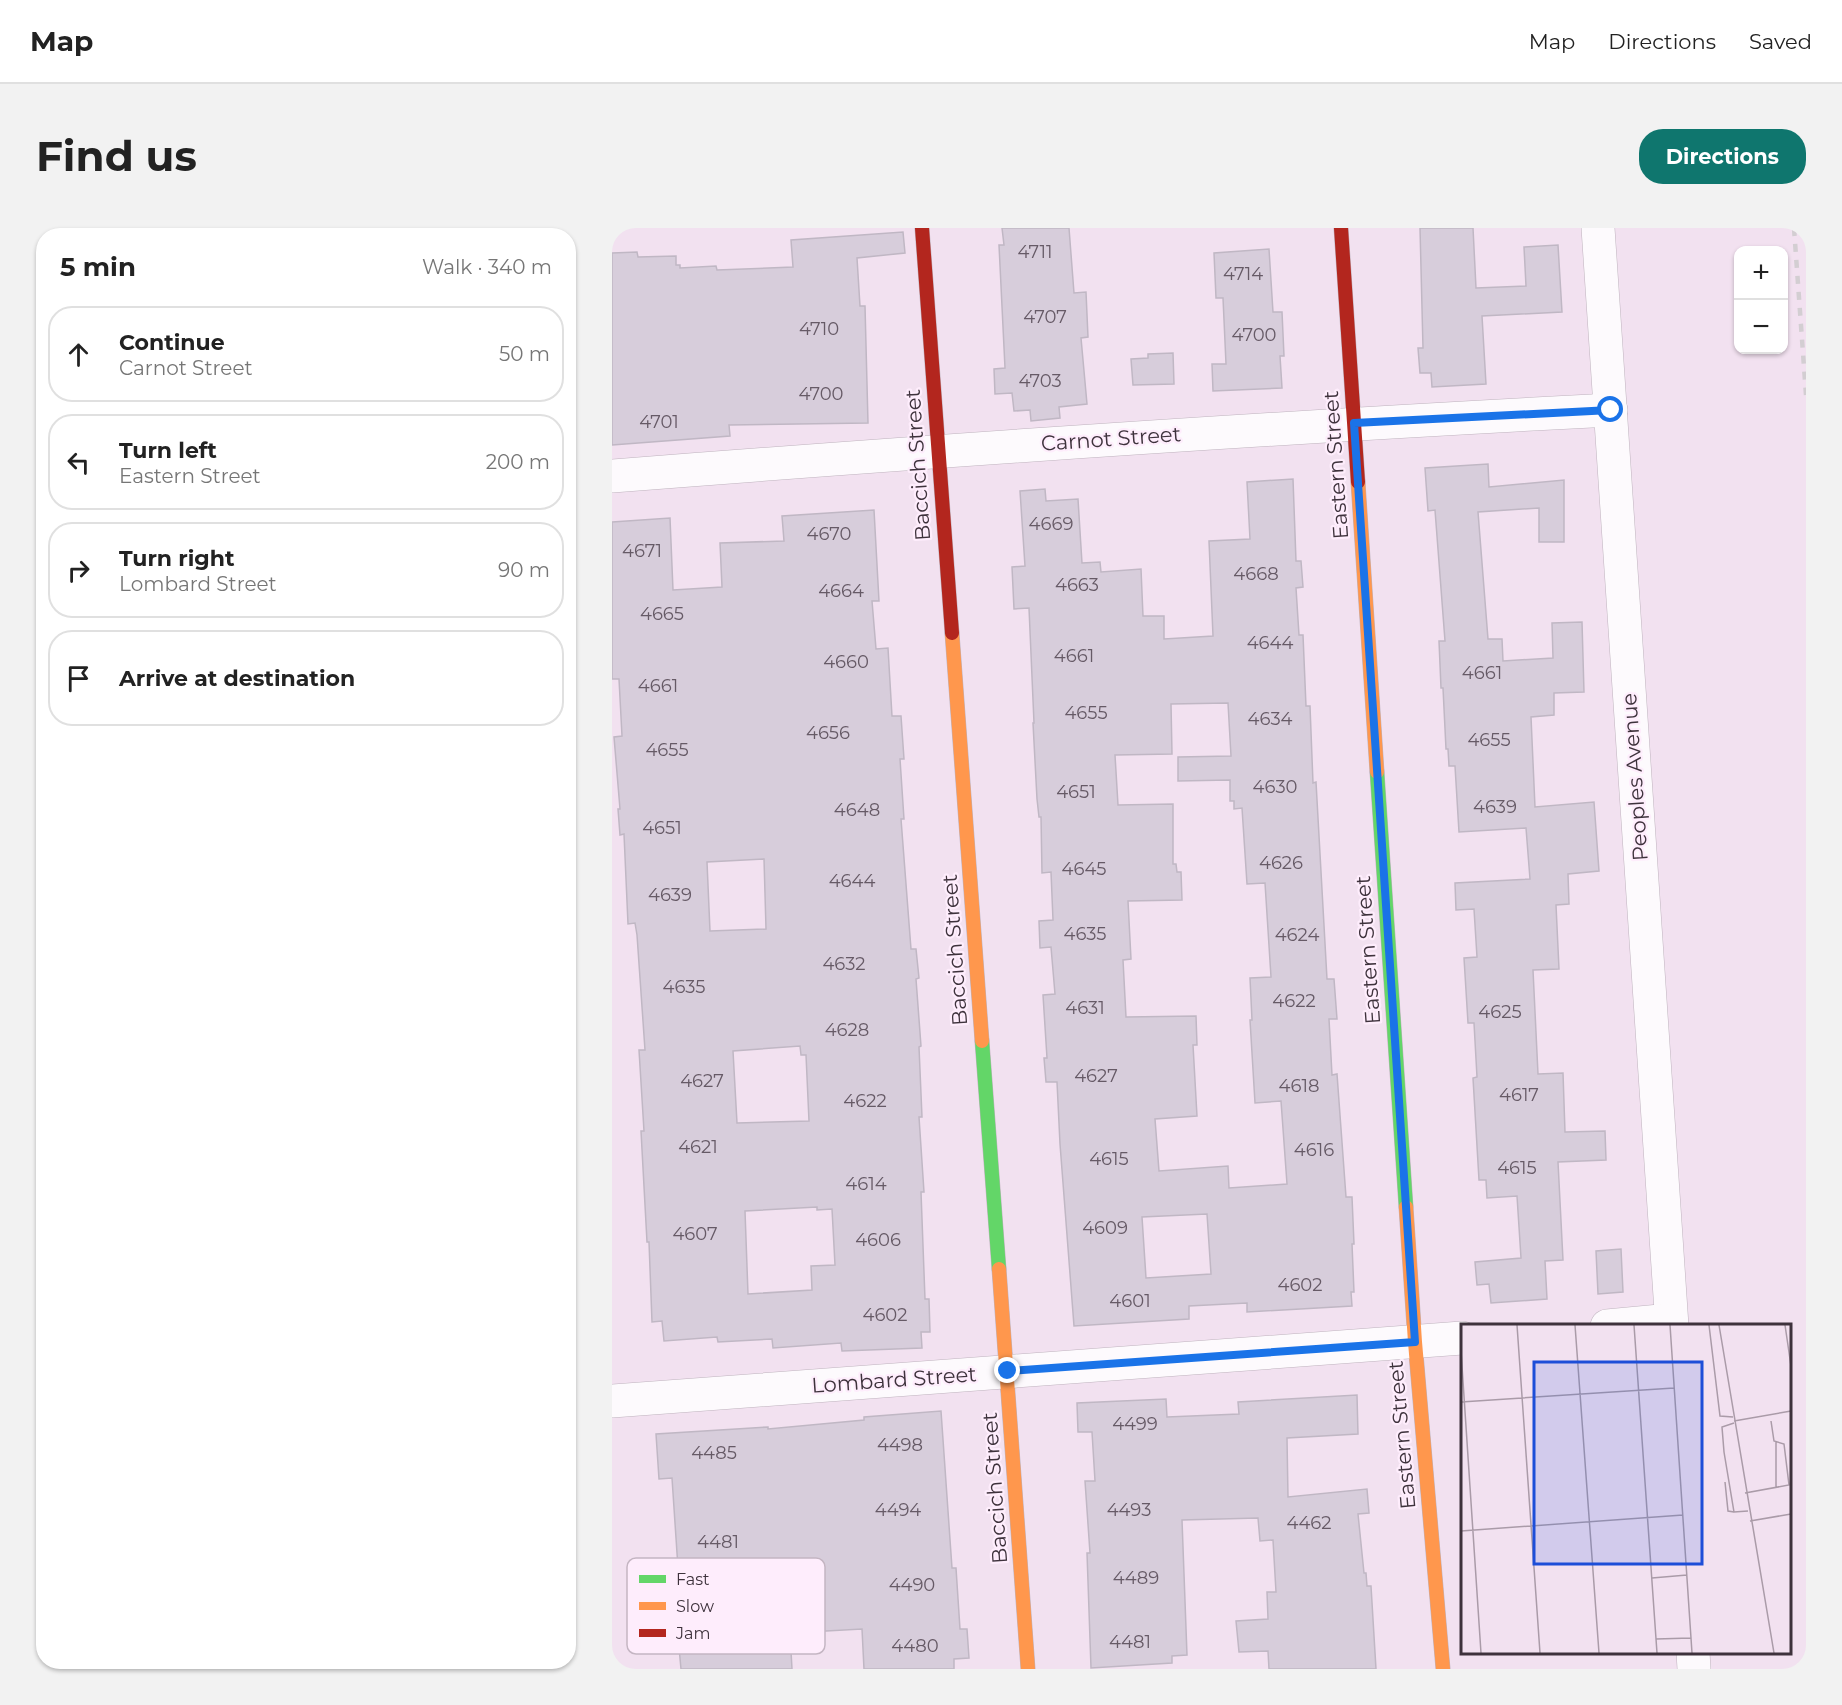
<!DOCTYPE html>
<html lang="en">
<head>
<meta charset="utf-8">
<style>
	:root { --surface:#fff; --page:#f2f2f2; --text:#222; --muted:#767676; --line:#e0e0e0; --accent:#0f766e }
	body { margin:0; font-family:Montserrat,sans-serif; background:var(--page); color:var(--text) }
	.controls { position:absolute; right:18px; top:18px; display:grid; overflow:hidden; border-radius:12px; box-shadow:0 2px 4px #0004 }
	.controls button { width:54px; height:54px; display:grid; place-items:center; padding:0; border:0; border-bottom:2px solid var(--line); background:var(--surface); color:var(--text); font:30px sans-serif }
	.stop { position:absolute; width:18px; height:18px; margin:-14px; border:4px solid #1a73e8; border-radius:50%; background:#fff }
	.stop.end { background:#1a73e8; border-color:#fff; box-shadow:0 2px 6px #0008 }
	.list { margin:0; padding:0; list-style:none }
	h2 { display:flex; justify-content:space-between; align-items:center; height:78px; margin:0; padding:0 24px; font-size:26px }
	h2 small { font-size:20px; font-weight:400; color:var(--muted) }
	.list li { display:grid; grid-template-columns:39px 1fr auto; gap:18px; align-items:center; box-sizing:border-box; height:96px; margin:0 12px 12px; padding:0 12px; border:2px solid var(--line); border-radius:24px }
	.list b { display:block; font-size:22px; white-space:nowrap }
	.list p { margin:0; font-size:20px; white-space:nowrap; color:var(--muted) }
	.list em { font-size:20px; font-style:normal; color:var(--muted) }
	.icon { flex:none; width:33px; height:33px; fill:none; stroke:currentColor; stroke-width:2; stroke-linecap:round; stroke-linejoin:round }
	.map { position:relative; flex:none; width:1194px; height:1441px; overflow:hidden; border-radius:24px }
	header { display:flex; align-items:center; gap:36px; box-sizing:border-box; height:84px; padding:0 30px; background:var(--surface); border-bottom:2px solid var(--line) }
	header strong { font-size:28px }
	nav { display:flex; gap:33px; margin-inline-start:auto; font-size:21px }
	.intro { display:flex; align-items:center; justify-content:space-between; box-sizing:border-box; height:144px; padding:0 36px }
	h1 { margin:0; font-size:42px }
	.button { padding:15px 27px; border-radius:24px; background:var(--accent); color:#fff; font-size:21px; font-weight:700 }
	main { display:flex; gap:36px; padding:0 36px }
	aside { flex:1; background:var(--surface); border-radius:24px; box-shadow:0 2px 4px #0004 }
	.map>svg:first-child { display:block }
</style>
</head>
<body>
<header>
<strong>Map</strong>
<nav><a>Map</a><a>Directions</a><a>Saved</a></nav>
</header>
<div class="intro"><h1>Find us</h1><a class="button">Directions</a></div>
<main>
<aside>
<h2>5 min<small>Walk · 340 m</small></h2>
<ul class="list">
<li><svg class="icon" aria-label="ahead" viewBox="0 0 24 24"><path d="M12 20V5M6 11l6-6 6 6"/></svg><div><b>Continue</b><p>Carnot Street</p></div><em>50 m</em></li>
<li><svg class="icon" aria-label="left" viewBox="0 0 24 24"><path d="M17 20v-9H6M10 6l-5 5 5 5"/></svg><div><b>Turn left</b><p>Eastern Street</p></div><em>200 m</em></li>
<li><svg class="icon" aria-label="right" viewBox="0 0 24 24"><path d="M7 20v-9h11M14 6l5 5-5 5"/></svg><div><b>Turn right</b><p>Lombard Street</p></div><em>90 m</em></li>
<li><svg class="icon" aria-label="arrive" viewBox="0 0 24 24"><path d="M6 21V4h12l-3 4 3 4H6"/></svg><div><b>Arrive at destination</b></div></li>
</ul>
</aside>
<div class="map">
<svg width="1194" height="1441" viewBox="0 0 1194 1441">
	<rect width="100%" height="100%" fill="#f2e1f0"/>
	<!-- building -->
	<g fill="#d7cddb" stroke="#c0b7c4" stroke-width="1.5" fill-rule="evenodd">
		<polygon points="390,0 457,0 462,65 474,64 476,109 469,110 475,176 447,179 448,190 419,193 418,182 402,183 400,165 383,166 382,141 393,140 387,17 392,17"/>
		<polygon points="808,0 861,0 864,60 914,58 912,19 946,17 950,84 870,88 874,156 820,159 819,145 808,145 806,120 811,120"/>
		<polygon points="291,4 293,25 245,30 248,78 253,78 256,195 117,197 118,208 0,217 0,25 25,24 26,29 64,28 64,37 68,37 68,40 104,38 105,42 181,39 179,12"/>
		<polygon points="657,21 661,84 670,84 672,128 668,128 670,160 601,163 600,136 614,136 611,70 604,70 602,25"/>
		<polygon points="561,125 562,156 521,157 519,131 536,130 536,126"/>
		<polygon points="876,236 877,259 952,252 952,314 927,314 927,280 866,284 876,411 890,411 891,433 941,430 940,395 970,394 972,464 942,465 942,487 919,489 923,579 982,574 987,643 956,646 957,676 944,677 947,741 921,742 926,846 951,845 953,904 993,903 994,932 946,934 951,1032 933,1033 935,1071 879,1075 877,1056 865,1057 863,1034 909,1030 905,968 875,970 874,952 867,952 861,850 865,849 862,795 856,795 852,730 865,729 862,681 844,682 843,655 918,651 914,600 847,604 843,538 837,538 836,521 834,521 831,460 829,460 827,413 833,413 823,282 816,283 813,240"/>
		<path d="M 681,251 L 684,333 L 689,333 L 691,359 L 684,360 L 687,407 L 691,407 L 694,478 L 698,478 L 701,555 L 704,554 L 715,751 L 722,751 L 725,791 L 717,791 L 720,847 L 725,846 L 734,969 L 740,969 L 742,1016 L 740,1016 L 742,1064 L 739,1064 L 740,1078 L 635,1084 L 635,1075 L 577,1078 L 577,1091 L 462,1098 L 448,916 L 445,854 L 434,854 L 432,830 L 435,830 L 431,767 L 443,766 L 439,719 L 428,720 L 427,693 L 441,692 L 439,644 L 430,645 L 429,589 L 427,589 L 425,571 L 421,495 L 422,495 L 417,380 L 402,381 L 400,339 L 413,338 L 408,263 L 433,261 L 434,273 L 466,271 L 470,335 L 488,334 L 489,344 L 529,341 L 531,388 L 552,388 L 552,411 L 601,408 L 597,313 L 638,311 L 635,254 ZM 616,475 L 619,528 L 566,529 L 566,553 L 618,552 L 618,573 L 622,573 L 622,581 L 630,580 L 635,656 L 653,655 L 659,749 L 638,750 L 640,792 L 638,792 L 643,875 L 669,873 L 675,956 L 617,960 L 616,938 L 547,943 L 543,891 L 585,888 L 581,817 L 585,817 L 584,788 L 514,789 L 511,732 L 519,731 L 516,673 L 570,672 L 569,644 L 565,644 L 564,636 L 561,636 L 561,576 L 506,577 L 503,527 L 560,526 L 559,476 ZM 595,986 L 599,1046 L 534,1050 L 530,989 Z"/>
		<path d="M 262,282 L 267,373 L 260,373 L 264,421 L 276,420 L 280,488 L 289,488 L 292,531 L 288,531 L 292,591 L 289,591 L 299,721 L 304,721 L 307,750 L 304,751 L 309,818 L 307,819 L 310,889 L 307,889 L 312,964 L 309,964 L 313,1071 L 317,1071 L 318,1104 L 309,1104 L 310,1120 L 230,1123 L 229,1115 L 161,1120 L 160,1111 L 106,1114 L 105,1109 L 52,1113 L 50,1093 L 40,1094 L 37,1014 L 35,1014 L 29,903 L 32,903 L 27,822 L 33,822 L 25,707 L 23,695 L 16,696 L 12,606 L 8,607 L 6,581 L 8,581 L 2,509 L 10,508 L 7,451 L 0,451 L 0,294 L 58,290 L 61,362 L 110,359 L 108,315 L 172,313 L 170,288 ZM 152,631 L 154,701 L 98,703 L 95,634 ZM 188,818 L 189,827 L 194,827 L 197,893 L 125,895 L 121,823 ZM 205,979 L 205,982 L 220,981 L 223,1037 L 199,1038 L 200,1062 L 136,1066 L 133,983 Z"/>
		<polygon points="1009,1021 1011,1064 986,1066 984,1023"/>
		<polygon points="745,1167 746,1206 675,1210 676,1269 755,1261 757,1285 746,1286 752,1345 754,1345 755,1358 759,1358 764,1441 657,1441 656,1423 627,1424 624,1393 656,1391 655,1364 664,1364 661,1312 648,1313 646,1290 570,1292 575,1427 560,1428 560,1435 479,1440 475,1325 478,1325 473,1253 483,1253 480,1204 466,1204 465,1175 554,1171 555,1189 627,1186 626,1174"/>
		<polygon points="329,1183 340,1340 344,1340 348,1401 355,1401 357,1430 342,1431 342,1441 252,1441 250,1401 178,1405 180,1441 69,1441 61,1355 67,1355 60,1250 47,1251 44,1206 156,1199 156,1201 252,1192 252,1189"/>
	</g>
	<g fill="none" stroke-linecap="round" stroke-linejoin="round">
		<!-- street casing -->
		<g stroke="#bfb3be" stroke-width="34">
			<g id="street">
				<polyline points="986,0 1060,1098"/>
				<path d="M 0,248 C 333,222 665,199 999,182"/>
				<polyline points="995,1098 1059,1092"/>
				<polyline points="0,1173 850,1110"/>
				<polyline points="1081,1424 1082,1441"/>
			</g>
		</g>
		<!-- fast casing -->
		<g stroke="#bfb3be" stroke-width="15">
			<g id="fast">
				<polyline points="765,544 794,979"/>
				<polyline points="370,813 387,1041"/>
			</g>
		</g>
		<!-- slow casing -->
		<g stroke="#bfb3be" stroke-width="15">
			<g id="slow">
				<polyline points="746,254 765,544"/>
				<polyline points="340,405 370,813"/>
				<polyline points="794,979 803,1114 831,1441"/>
				<polyline points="387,1041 416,1441"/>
			</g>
		</g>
		<!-- jam casing -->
		<g stroke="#bfb3be" stroke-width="15">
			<g id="jam">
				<polyline points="310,0 340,405"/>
				<polyline points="729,0 746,254"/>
			</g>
		</g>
		<!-- street -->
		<use href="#street" stroke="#fdfafd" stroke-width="33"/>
		<!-- fast -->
		<use href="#fast" stroke="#63d668" stroke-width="14"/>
		<!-- slow -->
		<use href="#slow" stroke="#ff974d" stroke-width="14"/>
		<!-- jam -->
		<use href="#jam" stroke="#b3261e" stroke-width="14"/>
		<!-- rail -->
		<polyline stroke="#d3ced2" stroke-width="4.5" stroke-dasharray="8 8" stroke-linecap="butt" points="1182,0 1194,167"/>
	</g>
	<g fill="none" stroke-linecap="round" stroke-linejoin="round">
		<!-- route -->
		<polyline stroke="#1a73e8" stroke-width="8" points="396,1143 803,1114 742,195 999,182"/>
	</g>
	<g text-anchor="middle" stroke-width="4.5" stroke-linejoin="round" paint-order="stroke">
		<!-- number labels -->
		<g font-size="18" fill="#665a66">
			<text x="423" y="30">4711</text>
			<text x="631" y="52">4714</text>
			<text x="433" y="95">4707</text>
			<text x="207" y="107">4710</text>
			<text x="642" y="113">4700</text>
			<text x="428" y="159">4703</text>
			<text x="209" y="172">4700</text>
			<text x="47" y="200">4701</text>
			<text x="439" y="302">4669</text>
			<text x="217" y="312">4670</text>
			<text x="30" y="329">4671</text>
			<text x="644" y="352">4668</text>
			<text x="465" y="363">4663</text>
			<text x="229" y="369">4664</text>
			<text x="50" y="392">4665</text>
			<text x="658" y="421">4644</text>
			<text x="462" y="434">4661</text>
			<text x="234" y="440">4660</text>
			<text x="870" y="451">4661</text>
			<text x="46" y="464">4661</text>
			<text x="474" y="491">4655</text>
			<text x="658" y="497">4634</text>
			<text x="216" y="511">4656</text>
			<text x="877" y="518">4655</text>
			<text x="55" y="528">4655</text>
			<text x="663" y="565">4630</text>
			<text x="464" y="570">4651</text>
			<text x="883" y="585">4639</text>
			<text x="245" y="588">4648</text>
			<text x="50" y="606">4651</text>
			<text x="669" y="641">4626</text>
			<text x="472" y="647">4645</text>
			<text x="240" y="659">4644</text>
			<text x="58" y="673">4639</text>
			<text x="473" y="712">4635</text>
			<text x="685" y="713">4624</text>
			<text x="232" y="742">4632</text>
			<text x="72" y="765">4635</text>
			<text x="682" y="779">4622</text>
			<text x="473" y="786">4631</text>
			<text x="888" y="790">4625</text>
			<text x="235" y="808">4628</text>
			<text x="484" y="854">4627</text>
			<text x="90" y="859">4627</text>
			<text x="687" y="864">4618</text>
			<text x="907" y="873">4617</text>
			<text x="253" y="879">4622</text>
			<text x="86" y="925">4621</text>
			<text x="702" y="928">4616</text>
			<text x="497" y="937">4615</text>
			<text x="905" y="946">4615</text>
			<text x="254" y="962">4614</text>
			<text x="493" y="1006">4609</text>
			<text x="83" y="1012">4607</text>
			<text x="266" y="1018">4606</text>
			<text x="688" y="1063">4602</text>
			<text x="518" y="1079">4601</text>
			<text x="273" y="1093">4602</text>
			<text x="523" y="1202">4499</text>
			<text x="288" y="1223">4498</text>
			<text x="102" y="1231">4485</text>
			<text x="286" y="1288">4494</text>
			<text x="517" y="1288">4493</text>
			<text x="697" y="1301">4462</text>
			<text x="106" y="1320">4481</text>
			<text x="524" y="1356">4489</text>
			<text x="300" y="1363">4490</text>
			<text x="518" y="1420">4481</text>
			<text x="303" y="1424">4480</text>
		</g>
		<!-- street labels -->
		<g font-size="21" fill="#3e323c" stroke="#feedfc">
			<text transform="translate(499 211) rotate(-4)" y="7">Carnot Street</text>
			<text transform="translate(306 237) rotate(-94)" y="7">Baccich Street</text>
			<text transform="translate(724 237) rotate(-94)" y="7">Eastern Street</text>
			<text transform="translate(1023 549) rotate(-94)" y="7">Peoples Avenue</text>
			<text transform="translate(343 722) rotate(-94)" y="7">Baccich Street</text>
			<text transform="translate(756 722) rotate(-94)" y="7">Eastern Street</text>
			<text transform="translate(282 1152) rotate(-4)" y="7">Lombard Street</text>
			<text transform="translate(790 1207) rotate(-95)" y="7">Eastern Street</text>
			<text transform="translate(383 1260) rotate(-94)" y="7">Baccich Street</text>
		</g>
	</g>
	<!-- overview -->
	<g transform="translate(849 1096)">
		<rect width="330" height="330" fill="#f2e1f0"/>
		<path fill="none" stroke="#aa9ba8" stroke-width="1.5" d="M 56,1 L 79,329M 114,1 L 138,329M 173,1 L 196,329M 209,1 L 231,329M 248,1 L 259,92 L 272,93M 258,1 L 313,329M 324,1 L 330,42M 0,27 L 20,329M 0,78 L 213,64M 273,97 L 330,87M 273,99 L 261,103 L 263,128 L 273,188 L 287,187M 264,158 L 267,187 L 273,188M 315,163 L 315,118M 284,169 L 328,161 L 323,120 L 313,117 L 310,97M 289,197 L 330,190M 0,207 L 222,191M 191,254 L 226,251M 195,315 L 230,314"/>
		<path fill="#1d4ed8" fill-opacity="0.15" stroke="#1d4ed8" stroke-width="3" d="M 73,38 L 241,38 L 241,240 L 73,240 Z"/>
		<rect width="330" height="330" fill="none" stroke="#3e323c" stroke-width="3"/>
	</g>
	<!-- legend -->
	<rect x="15" y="1330" width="198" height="96" rx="9" fill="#feedfc" stroke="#c4b5c2" stroke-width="1.5"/>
	<rect x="27" y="1347" width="27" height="8" fill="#63d668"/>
	<rect x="27" y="1374" width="27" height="8" fill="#ff974d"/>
	<rect x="27" y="1401" width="27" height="8" fill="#b3261e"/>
	<g font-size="16" fill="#3e323c">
		<text x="64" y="1357">Fast</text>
		<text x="64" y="1384">Slow</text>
		<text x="64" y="1411">Jam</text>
	</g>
</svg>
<div class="controls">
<button>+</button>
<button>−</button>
</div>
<div class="stop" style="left:999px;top:182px"></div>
<div class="stop end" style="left:396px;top:1143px"></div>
</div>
</main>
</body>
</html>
